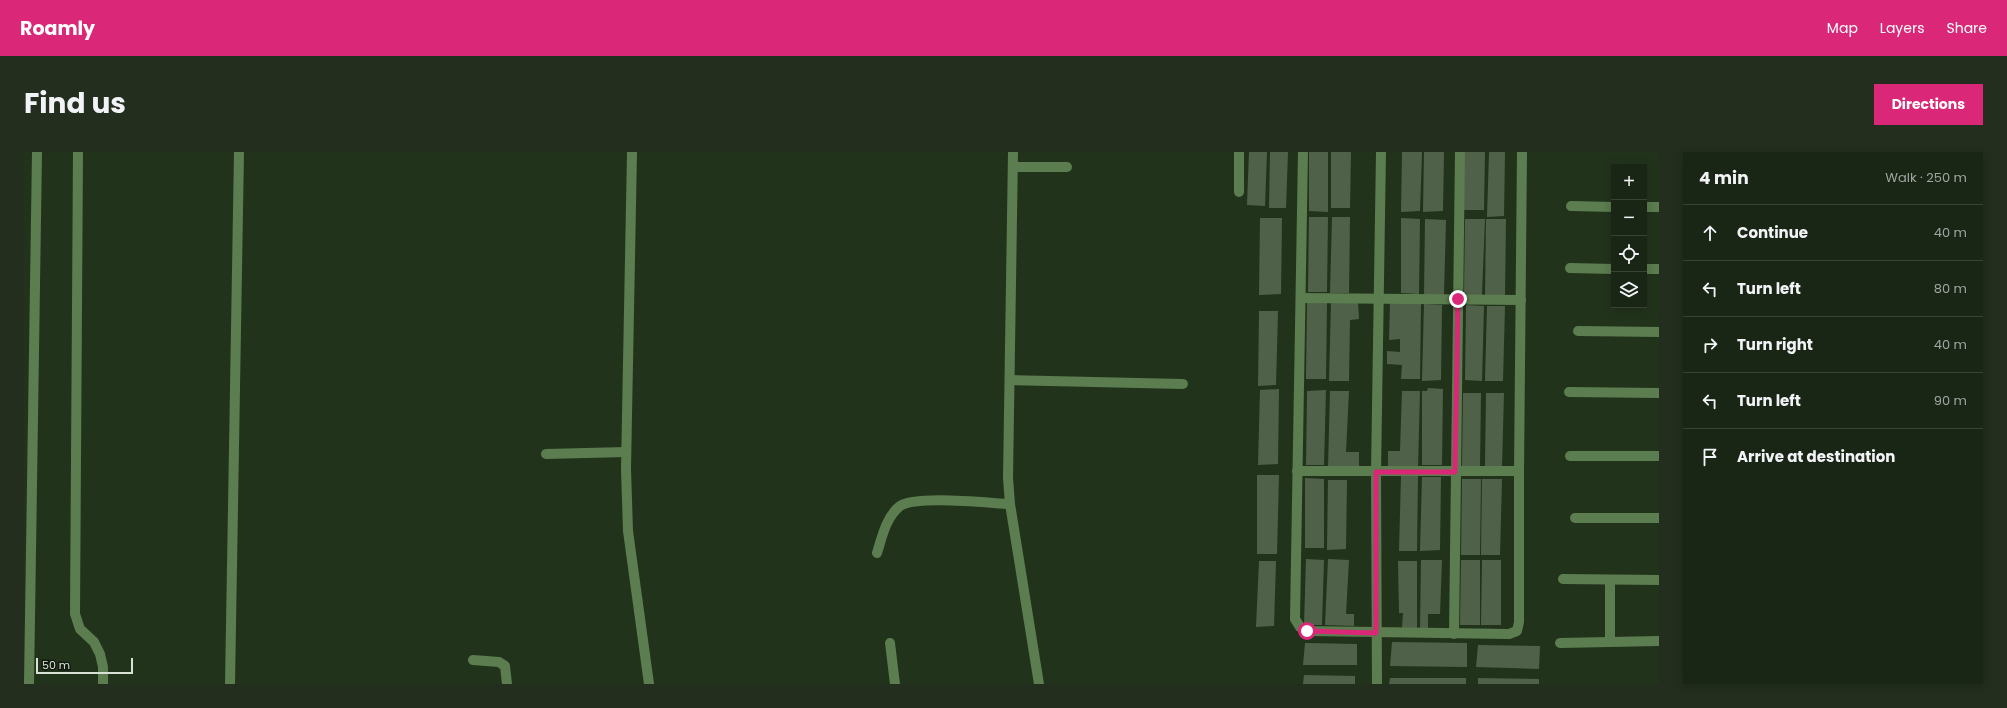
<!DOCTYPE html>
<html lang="en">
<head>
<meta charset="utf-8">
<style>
	:root { --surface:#1a2615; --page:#232e1e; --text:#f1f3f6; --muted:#9fa5a0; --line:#384334; --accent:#db2777 }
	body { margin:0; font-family:Poppins,sans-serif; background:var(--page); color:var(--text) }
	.controls { position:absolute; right:12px; top:12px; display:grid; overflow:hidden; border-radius:0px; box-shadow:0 2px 10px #0003 }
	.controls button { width:36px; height:36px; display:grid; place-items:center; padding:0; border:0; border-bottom:1px solid var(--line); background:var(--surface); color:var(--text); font:20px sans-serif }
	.scale { position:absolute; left:12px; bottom:10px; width:97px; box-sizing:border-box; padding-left:4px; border:2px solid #d8e2d4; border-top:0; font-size:11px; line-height:14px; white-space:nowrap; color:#d8e2d4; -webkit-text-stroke:3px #11180e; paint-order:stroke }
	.stop { position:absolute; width:12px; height:12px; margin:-9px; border:3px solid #db2777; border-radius:50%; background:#fff }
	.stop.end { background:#db2777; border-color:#fff; box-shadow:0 1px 4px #0008 }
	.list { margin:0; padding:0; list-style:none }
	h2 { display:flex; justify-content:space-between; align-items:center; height:52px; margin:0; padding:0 16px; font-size:17px }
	h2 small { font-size:13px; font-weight:400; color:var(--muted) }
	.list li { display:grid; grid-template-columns:26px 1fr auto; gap:12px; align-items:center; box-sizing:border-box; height:56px; padding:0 16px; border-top:1px solid var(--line) }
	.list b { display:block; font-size:15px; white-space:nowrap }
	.list em { font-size:13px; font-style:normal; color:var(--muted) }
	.icon { flex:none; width:22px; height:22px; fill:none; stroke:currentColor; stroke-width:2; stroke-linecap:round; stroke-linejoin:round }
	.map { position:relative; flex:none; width:1635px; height:532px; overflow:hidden; border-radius:0px }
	header { display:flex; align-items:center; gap:24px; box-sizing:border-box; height:56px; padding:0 20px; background:var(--accent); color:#fff }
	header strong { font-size:19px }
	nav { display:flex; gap:22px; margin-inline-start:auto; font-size:14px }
	.intro { display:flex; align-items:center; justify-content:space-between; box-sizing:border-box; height:96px; padding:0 24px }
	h1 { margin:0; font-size:28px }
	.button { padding:10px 18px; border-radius:0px; background:var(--accent); color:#fff; font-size:14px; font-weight:700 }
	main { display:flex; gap:24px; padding:0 24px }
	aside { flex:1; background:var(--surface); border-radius:0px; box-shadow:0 2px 10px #0003 }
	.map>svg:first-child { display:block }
</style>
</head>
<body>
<header>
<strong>Roamly</strong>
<nav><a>Map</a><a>Layers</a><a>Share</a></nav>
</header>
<div class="intro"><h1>Find us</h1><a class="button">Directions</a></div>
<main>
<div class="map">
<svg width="1635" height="532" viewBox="0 0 1635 532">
	<rect width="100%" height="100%" fill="#22331c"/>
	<!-- building -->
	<g fill="#4f6249">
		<polygon points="1225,0 1243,0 1241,54 1223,53"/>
		<polygon points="1246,0 1264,0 1262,56 1245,56"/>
		<polygon points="1285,0 1304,0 1304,60 1285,59"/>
		<polygon points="1307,0 1327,0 1326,56 1307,56"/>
		<polygon points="1378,0 1398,0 1396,59 1377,60"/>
		<polygon points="1400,0 1420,0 1419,59 1399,60"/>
		<polygon points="1440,0 1461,0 1460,58 1440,58"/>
		<polygon points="1465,0 1481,0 1480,64 1463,65"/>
		<polygon points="1285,65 1304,65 1303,140 1284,140"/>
		<polygon points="1308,65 1326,65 1325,141 1306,141"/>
		<polygon points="1236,66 1258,66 1257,142 1235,143"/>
		<polygon points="1377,66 1396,67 1395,142 1377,141"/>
		<polygon points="1401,67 1422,68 1420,143 1400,144"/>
		<polygon points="1441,67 1461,67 1458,143 1440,143"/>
		<polygon points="1462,67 1482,67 1481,144 1461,144"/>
		<polygon points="1307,150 1334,150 1335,167 1326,168 1325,229 1305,229"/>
		<polygon points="1283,151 1303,151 1302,227 1282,227"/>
		<polygon points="1366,151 1397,151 1396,227 1377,227 1378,213 1363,212 1363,199 1376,200 1376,187 1365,188"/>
		<polygon points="1400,152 1418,153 1417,228 1398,229"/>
		<polygon points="1442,153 1460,154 1458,229 1441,228"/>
		<polygon points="1463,154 1481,154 1479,229 1461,229"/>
		<polygon points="1235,159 1254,159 1252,233 1234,234"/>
		<polygon points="1404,236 1419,237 1418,313 1398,313 1398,239 1403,239"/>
		<polygon points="1255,237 1254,312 1234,313 1236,238"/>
		<polygon points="1302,238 1300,313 1282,313 1283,239"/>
		<polygon points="1306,239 1325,239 1322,300 1335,300 1335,315 1304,315"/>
		<polygon points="1378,239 1396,239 1394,316 1364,316 1364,299 1376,299"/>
		<polygon points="1439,241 1457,241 1456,314 1438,314"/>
		<polygon points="1462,241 1480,241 1478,314 1461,314"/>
		<polygon points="1233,323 1255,323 1253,402 1233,402"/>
		<polygon points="1377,324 1394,324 1393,399 1375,399"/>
		<polygon points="1398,325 1417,325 1416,398 1396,399"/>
		<polygon points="1281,326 1300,327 1300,396 1281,396"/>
		<polygon points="1438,327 1457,327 1456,403 1437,403"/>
		<polygon points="1458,327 1478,327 1476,403 1457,403"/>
		<polygon points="1304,328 1323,328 1322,397 1303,398"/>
		<polygon points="1282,407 1300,408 1298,473 1280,473"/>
		<polygon points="1304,407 1325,408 1322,462 1330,462 1330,474 1301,473"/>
		<polygon points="1397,408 1418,408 1416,462 1404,462 1404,478 1396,478"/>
		<polygon points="1437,408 1456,408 1456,473 1436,473"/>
		<polygon points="1458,408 1477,408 1477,473 1457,473"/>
		<polygon points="1235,409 1252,409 1250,474 1232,475"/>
		<polygon points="1374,409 1393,409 1393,476 1378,476 1379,461 1375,461"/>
		<polygon points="1368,490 1443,491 1443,515 1366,514"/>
		<polygon points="1281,491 1333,492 1333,513 1279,513"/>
		<polygon points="1454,493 1516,494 1515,517 1452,515"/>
		<polygon points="1280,523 1331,524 1331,532 1279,532"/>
		<polygon points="1366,526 1442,526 1442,532 1365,532"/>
		<polygon points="1454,526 1515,527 1515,532 1454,532"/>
	</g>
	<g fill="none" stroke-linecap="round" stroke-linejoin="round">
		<!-- minor -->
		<g stroke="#5b7d4f" stroke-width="10">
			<polyline points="54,0 51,462 56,477 70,490 76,502 79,515 79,532"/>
			<polyline points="608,0 602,317 604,379 625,532"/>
			<polyline points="989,0 984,326 986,352 1015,532"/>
			<polyline points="1279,0 1271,467 1276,475 1283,479 1485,482 1493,479 1495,470 1495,319 1498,0"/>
			<polyline points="989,15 1043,15"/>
			<polyline points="1215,40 1215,0"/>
			<polyline points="1547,54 1590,55"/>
			<polyline points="1620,55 1635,55"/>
			<polyline points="1546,116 1590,117"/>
			<polyline points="1620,117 1635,117"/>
			<polyline points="1277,146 1497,148"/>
			<polyline points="1554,179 1635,180"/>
			<polyline points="986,228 1159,232"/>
			<polyline points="1545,240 1635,241"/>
			<polyline points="522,302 602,300"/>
			<polyline points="1546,304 1635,304"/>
			<polyline points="1273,319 1495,319"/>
			<polyline points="1551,366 1635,366"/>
			<path d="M 853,401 C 858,385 862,365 876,354 C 892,343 964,351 986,352"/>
			<polyline points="1539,427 1635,428"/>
			<polyline points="1586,428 1586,489"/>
			<polyline points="1430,482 1436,0"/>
			<polyline points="866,491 871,532"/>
			<polyline points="1536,491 1635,489"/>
			<polyline points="449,508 475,510 481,514 483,532"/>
			<polyline points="5,532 13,0"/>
			<polyline points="206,532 215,0"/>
			<polyline points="1353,532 1352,320 1357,0"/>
		</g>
	</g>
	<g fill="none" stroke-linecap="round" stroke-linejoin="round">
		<!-- route -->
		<polyline stroke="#db2777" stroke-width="5" points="1283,479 1352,481 1352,320 1431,320 1434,147"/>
	</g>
</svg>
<div class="controls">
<button>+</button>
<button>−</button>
<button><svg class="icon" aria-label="locate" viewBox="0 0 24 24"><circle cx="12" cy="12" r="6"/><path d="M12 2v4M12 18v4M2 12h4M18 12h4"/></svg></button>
<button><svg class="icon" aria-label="layers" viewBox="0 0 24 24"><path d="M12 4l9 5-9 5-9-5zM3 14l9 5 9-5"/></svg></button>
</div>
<div class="scale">50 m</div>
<div class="stop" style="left:1283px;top:479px"></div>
<div class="stop end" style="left:1434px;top:147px"></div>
</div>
<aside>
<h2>4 min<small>Walk · 250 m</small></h2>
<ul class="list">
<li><svg class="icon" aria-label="ahead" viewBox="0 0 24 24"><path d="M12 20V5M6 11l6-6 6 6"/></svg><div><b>Continue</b></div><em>40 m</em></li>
<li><svg class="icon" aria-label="left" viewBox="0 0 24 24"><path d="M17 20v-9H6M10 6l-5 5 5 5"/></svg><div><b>Turn left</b></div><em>80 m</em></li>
<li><svg class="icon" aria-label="right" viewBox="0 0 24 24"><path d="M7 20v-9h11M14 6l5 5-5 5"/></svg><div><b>Turn right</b></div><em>40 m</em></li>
<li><svg class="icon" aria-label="left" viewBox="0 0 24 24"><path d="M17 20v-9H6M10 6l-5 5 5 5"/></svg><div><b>Turn left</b></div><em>90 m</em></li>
<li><svg class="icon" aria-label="arrive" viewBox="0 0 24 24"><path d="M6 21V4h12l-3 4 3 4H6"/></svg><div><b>Arrive at destination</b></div></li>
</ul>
</aside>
</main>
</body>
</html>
